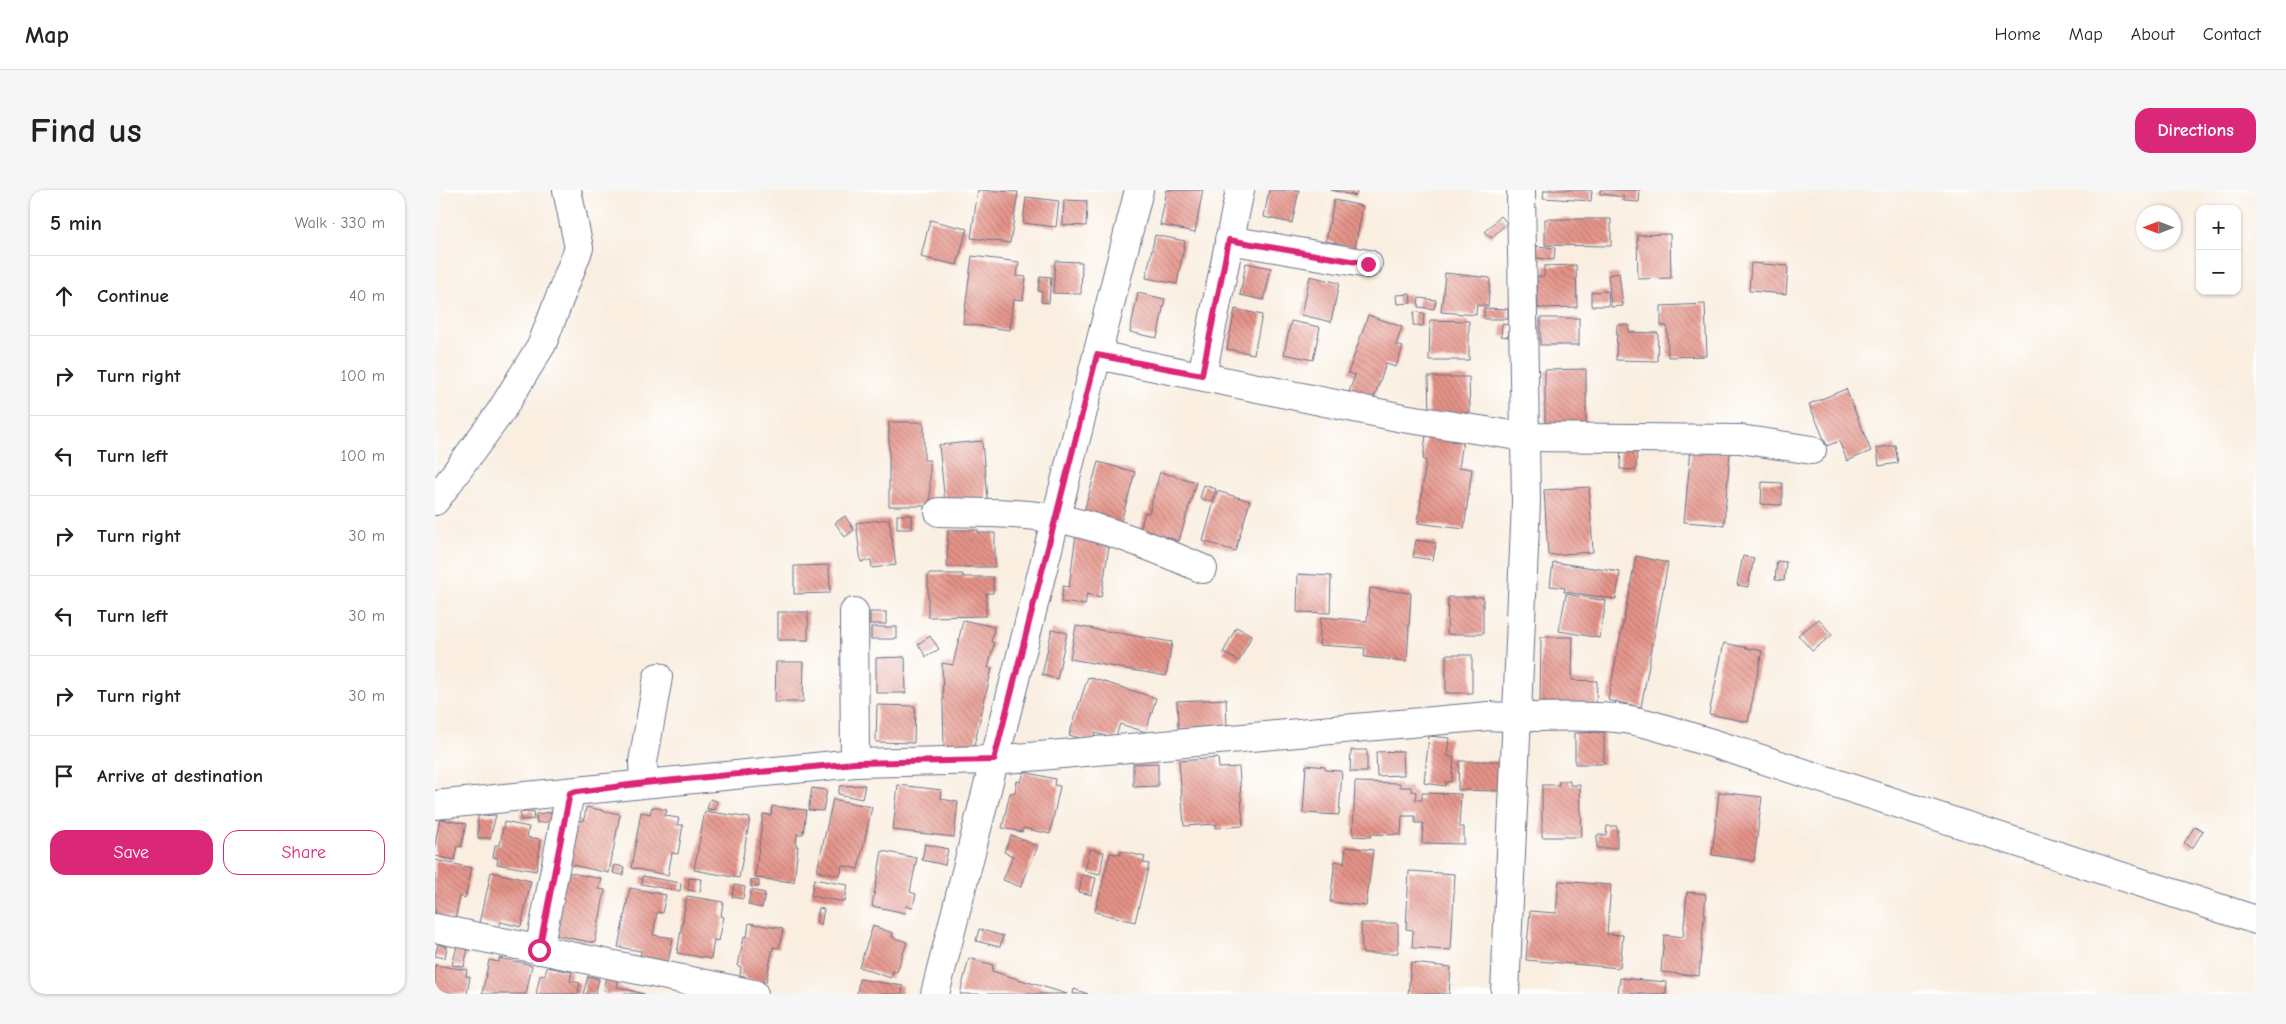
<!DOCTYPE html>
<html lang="en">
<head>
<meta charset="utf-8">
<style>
	:root { --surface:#fff; --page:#f6f6f6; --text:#222; --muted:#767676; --line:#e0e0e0; --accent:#db2777 }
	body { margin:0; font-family:"Comic Neue",sans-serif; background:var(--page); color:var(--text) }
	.controls { position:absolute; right:15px; top:15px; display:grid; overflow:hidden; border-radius:10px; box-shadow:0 1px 4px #0004 }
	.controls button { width:45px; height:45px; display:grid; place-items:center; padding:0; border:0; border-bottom:1px solid var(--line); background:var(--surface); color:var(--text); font:25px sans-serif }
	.compass { position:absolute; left:1701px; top:15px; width:45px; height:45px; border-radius:50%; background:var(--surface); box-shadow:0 1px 4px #0004; rotate:270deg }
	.stop { position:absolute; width:15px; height:15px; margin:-11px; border:4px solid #db2777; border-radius:50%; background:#fff }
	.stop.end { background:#db2777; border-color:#fff; box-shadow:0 1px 5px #0008 }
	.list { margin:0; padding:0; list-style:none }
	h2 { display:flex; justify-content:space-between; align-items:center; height:65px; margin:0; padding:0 20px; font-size:21px }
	h2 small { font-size:16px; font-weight:400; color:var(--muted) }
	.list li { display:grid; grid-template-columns:32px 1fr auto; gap:15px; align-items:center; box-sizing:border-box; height:80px; padding:0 20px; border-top:1px solid var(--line) }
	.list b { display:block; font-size:19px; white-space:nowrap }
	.list em { font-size:16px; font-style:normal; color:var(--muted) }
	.actions { display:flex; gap:10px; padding:15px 20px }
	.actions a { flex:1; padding:11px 0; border:1px solid var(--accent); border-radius:15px; text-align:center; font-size:18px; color:var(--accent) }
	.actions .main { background:var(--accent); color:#fff }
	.icon { flex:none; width:28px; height:28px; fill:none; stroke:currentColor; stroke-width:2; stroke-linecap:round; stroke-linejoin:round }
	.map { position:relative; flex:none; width:1821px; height:804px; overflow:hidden; border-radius:15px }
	header { display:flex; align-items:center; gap:30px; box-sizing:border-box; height:70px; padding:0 25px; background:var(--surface); border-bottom:1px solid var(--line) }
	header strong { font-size:24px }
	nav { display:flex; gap:28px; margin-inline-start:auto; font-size:18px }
	.intro { display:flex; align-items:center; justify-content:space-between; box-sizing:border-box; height:120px; padding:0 30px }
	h1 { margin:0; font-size:35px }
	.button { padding:12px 22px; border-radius:15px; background:var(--accent); color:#fff; font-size:18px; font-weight:700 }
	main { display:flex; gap:30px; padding:0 30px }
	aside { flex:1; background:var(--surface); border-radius:15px; box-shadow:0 1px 4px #0004 }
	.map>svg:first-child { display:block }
</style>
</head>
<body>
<header>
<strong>Map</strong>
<nav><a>Home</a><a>Map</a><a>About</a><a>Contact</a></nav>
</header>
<div class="intro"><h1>Find us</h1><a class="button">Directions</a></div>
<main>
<aside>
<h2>5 min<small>Walk · 330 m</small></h2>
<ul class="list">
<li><svg class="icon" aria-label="ahead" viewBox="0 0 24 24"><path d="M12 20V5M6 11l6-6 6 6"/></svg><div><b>Continue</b></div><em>40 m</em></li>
<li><svg class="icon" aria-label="right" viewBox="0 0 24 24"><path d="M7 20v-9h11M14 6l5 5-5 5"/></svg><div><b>Turn right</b></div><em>100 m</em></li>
<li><svg class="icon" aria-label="left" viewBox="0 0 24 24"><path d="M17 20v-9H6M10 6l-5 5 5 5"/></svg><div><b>Turn left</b></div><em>100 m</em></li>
<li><svg class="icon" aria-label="right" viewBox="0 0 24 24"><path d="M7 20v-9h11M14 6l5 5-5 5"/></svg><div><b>Turn right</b></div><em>30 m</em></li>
<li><svg class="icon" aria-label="left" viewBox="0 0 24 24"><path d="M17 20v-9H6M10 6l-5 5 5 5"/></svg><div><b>Turn left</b></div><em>30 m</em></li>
<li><svg class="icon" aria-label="right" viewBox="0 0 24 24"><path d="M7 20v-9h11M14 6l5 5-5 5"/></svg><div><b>Turn right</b></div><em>30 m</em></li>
<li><svg class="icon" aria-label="arrive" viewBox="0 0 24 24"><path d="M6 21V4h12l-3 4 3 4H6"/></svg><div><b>Arrive at destination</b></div></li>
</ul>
<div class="actions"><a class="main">Save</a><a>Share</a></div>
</aside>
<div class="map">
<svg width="1821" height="804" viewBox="0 0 1821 804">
	<defs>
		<pattern id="building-back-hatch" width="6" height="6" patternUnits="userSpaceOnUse" patternTransform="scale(1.25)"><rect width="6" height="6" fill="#e59387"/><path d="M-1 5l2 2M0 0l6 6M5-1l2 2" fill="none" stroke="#b97872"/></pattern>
	</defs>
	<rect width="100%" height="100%" fill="#fff"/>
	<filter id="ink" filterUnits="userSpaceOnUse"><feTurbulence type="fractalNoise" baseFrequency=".02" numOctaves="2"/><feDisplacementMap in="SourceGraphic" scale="10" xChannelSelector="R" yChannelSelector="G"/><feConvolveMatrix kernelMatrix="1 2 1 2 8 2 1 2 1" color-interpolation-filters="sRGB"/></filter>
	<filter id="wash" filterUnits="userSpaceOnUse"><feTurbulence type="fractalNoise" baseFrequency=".0096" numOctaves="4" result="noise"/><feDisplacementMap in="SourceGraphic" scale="20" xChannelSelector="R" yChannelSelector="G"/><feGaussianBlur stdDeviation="1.12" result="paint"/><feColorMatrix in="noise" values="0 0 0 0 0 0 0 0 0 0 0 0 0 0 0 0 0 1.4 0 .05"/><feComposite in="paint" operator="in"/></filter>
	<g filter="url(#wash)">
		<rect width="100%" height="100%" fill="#f9eee0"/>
		<g id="blocks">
			<!-- building -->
			<g fill="url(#building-back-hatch)">
				<polygon points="543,0 583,2 575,53 536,48"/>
				<polygon points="732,0 768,0 760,42 725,35"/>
				<polygon points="834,0 864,0 857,33 829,27"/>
				<polygon points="896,0 922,0 921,6"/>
				<polygon points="1109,0 1157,0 1156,11 1108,8"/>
				<polygon points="1165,0 1205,0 1204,12 1189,11 1189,7 1165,4"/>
				<polygon points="591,7 624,11 621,37 588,33"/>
				<polygon points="629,10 652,11 651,36 628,35"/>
				<polygon points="899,10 928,16 920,58 891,51"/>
				<polygon points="1066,26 1072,33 1056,48 1049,42"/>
				<polygon points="1110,29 1176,29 1176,56 1110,55"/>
				<polygon points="495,30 532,39 522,75 486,67"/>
				<polygon points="1235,44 1236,88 1203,89 1202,45"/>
				<polygon points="720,45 750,51 742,94 711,88"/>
				<polygon points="1102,56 1120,58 1119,70 1101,68"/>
				<polygon points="537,66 584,72 582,86 591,87 588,110 579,109 575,140 528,134"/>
				<polygon points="620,71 647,72 646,104 618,103"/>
				<polygon points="811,73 836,78 829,110 805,105"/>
				<polygon points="1316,73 1353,76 1351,104 1314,101"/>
				<polygon points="1141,75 1142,117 1103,118 1102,87 1109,87 1109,76"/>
				<polygon points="1010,83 1055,88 1053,116 1042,115 1041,125 1006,122"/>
				<polygon points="1184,83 1188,116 1176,117 1173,85"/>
				<polygon points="605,86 616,87 614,113 606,112 607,102 603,101"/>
				<polygon points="875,86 904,93 896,132 867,125"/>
				<polygon points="1173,101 1174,116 1156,116 1156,102"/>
				<polygon points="703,103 730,109 722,148 695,142"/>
				<polygon points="975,104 976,113 963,114 962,105"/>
				<polygon points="984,108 1001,110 999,119 983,117"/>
				<polygon points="1270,114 1272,166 1233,167 1232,136 1226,136 1226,116"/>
				<polygon points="1049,118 1073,119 1073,129 1049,129"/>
				<polygon points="800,119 827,125 819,164 792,159"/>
				<polygon points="979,122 989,123 988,136 978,135"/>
				<polygon points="933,125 967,137 961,155 968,157 961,177 951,174 938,210 914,202 920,185 913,183"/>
				<rect x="1105" y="128" width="39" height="27"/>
				<polygon points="995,130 1034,131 1034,170 994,170"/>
				<polygon points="856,131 885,137 878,170 849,164"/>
				<polygon points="1067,134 1075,135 1073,147 1066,146"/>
				<polygon points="1182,135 1194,135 1194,142 1223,143 1222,171 1181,170"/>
				<polygon points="1151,179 1151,234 1110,234 1110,180"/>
				<polygon points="993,187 1034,187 1035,223 994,224"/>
				<polygon points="1411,199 1436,261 1412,271 1404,251 1392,256 1374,214"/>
				<polygon points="454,232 489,232 489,270 495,270 495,316 454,316"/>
				<polygon points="991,244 1016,247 1016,251 1028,252 1024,277 1037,279 1029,339 983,333 991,270 988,270"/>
				<polygon points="547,251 552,309 510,313 504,255"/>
				<polygon points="1186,255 1202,255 1201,280 1185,279"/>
				<polygon points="1460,255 1463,273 1444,276 1442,258"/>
				<polygon points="1256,258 1295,262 1289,335 1249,332"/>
				<polygon points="663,272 700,282 685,335 648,325"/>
				<polygon points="725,282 761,292 744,351 724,345 723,349 704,343 710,322 714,323"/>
				<polygon points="1327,292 1347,293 1347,315 1326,314"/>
				<polygon points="769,295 781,299 777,312 765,308"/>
				<polygon points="1154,297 1158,362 1113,365 1109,300"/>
				<polygon points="782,301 815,311 800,361 768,351"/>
				<rect x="462" y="325" width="15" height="14"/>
				<polygon points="410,326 419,340 410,347 400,333"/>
				<polygon points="454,329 461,375 437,378 436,370 426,372 421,333"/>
				<polygon points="513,340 543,340 543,343 560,343 560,377 512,377"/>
				<polygon points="641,344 671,348 669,356 674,357 666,407 652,404 650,415 626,412 628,396 634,397"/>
				<polygon points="981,350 1001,353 998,370 978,367"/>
				<polygon points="1201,366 1233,373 1206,517 1173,510"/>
				<polygon points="1308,366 1319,368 1313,397 1302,395"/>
				<polygon points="1342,371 1351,372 1349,391 1340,390"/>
				<polygon points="1118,372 1185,382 1181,409 1129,402 1130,398 1115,396"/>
				<polygon points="394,375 395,403 359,404 359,376"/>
				<polygon points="493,384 528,384 528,387 558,387 558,403 551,403 551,426 493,427"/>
				<polygon points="863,384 896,386 895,423 862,422"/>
				<polygon points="935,398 976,403 972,471 929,467 930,458 884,455 886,427 932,431"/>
				<polygon points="1131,404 1171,411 1165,448 1124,441"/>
				<polygon points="1013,407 1048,407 1048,444 1012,444"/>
				<rect x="343" y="422" width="30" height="28"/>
				<rect x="435" y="422" width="16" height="12"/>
				<polygon points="1384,429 1397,445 1377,461 1363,445"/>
				<polygon points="528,430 559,437 556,452 559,453 553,478 557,478 539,556 509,557 507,473 518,475"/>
				<polygon points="641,436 737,452 731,486 635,469"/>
				<rect x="436" y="437" width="26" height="12"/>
				<polygon points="801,437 817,445 804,471 788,463"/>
				<polygon points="617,439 632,443 622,489 607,485"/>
				<polygon points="495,446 504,459 491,467 483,454"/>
				<polygon points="1106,447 1138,447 1137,490 1162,491 1161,516 1105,515"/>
				<polygon points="1289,453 1327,461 1313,532 1274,524"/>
				<rect x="1011" y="465" width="26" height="38"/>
				<polygon points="470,467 471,503 441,503 441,468"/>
				<polygon points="341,472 369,472 368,512 340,512"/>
				<polygon points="653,487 721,508 711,542 685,534 680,549 660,543 658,552 634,545"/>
				<polygon points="791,509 792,537 743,539 742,511"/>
				<polygon points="442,515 480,516 479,553 441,552"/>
				<polygon points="1169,542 1169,574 1140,574 1140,543"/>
				<polygon points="994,546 1015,548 1013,566 1019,567 1016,592 1010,592 1010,596 989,593"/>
				<polygon points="916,560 932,560 932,582 915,582"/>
				<polygon points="968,561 969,585 942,586 941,562"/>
				<polygon points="783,568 784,578 804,577 808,636 781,638 781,634 749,636 744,571"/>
				<polygon points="1024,571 1066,571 1065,601 1023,600"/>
				<polygon points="723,573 723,596 698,597 698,574"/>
				<polygon points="871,575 890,577 890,580 907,581 904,625 868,623"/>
				<polygon points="589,582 620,589 619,595 625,596 615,644 588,638 587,642 567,638 575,603 580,603 582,591 586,592"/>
				<polygon points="1124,591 1135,591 1135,595 1145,595 1147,647 1107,647 1107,595 1124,595"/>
				<polygon points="920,592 965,593 965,597 976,597 976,601 981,602 980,610 987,610 987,603 1026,604 1024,637 1029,637 1029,654 987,653 988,633 980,633 980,626 967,626 966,645 936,644 936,647 918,646"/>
				<polygon points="430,595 427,609 403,604 405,596"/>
				<polygon points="463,595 507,600 506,609 523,612 519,647 458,640"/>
				<polygon points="377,598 392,600 388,621 373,620"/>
				<polygon points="1284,602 1327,607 1319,671 1277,665"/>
				<polygon points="275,609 282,611 280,620 272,619"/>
				<polygon points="398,609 437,617 423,679 408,676 405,686 382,681"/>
				<polygon points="337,616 371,620 368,644 362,644 361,656 363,656 359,692 320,688 328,624 336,625"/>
				<polygon points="151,617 185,624 174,683 132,674 141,630 149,631"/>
				<polygon points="217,617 232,620 230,626 244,628 242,635 248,635 243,664 237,663 233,685 196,678 206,622 215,624"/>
				<polygon points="98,621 99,629 86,630 85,623"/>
				<polygon points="270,621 315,628 304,688 259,680"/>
				<polygon points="118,622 119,631 102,633 101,624"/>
				<polygon points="61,625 55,648 43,648 43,626"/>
				<polygon points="5,629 31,634 26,657 22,656 19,670 0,666 0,653"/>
				<polygon points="69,632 94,637 92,647 106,649 101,681 62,674 63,668 58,667 60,655 65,655"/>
				<polygon points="1172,636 1182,636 1182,658 1162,658 1162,645 1171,645"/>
				<polygon points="1760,636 1768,641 1757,659 1749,653"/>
				<polygon points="576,645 603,656 586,697 568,690 578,666 569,662"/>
				<polygon points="490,654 513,659 510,675 487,670"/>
				<polygon points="911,657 938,660 931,716 895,712 900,671 909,673"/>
				<polygon points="655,659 669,662 665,684 650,681"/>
				<polygon points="447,661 482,668 475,702 481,704 478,717 472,716 471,723 437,716"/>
				<polygon points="686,661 710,667 708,673 714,674 700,732 660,722 675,663 685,665"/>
				<polygon points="0,670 37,678 30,708 25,706 20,730 0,725"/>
				<polygon points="180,675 189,677 188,685 178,683"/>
				<polygon points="974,681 1020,684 1016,760 977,758 978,740 971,739"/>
				<polygon points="56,682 96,691 86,737 66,732 64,737 45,733"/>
				<polygon points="131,682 167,689 164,699 170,700 160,753 119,745"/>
				<polygon points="647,685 661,688 657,705 644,702"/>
				<polygon points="207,686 246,693 245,701 206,694"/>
				<polygon points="254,688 267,689 265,702 253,700"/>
				<polygon points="379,689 413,695 410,712 376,706"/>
				<polygon points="316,690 324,691 324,697 316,697"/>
				<polygon points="1124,691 1176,695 1172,744 1188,745 1185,778 1091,770 1095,721 1121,723"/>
				<polygon points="299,695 310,697 308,709 297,707"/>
				<polygon points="195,698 231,705 227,723 222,722 218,745 238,748 233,773 205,768 206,761 183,757"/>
				<polygon points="316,700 330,703 327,718 313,715"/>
				<polygon points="1252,702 1271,704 1264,786 1226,782 1229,745 1248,747"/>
				<polygon points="252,706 288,712 286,726 289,727 284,751 279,750 276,769 242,763"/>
				<polygon points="384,718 389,719 386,735 381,733"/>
				<polygon points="314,733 348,739 344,758 338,757 331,792 309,789 310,786 305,785 306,777 303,776 309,746 312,747"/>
				<polygon points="926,733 963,733 963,763 927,763"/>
				<polygon points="438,736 458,743 457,747 472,752 462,782 458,781 456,788 424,777"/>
				<polygon points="544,739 568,746 565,757 541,751"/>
				<polygon points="3,754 12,757 10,768 0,766"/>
				<polygon points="22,756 33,758 29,777 17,775"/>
				<polygon points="64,768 97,775 91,804 47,804 54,770 64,772"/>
				<polygon points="534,768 558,775 557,781 632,804 525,804"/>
				<polygon points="976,773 1016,777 1014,804 973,804"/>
				<polygon points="0,775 32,780 31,786 35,787 32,804 0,804"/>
				<polygon points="112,777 137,782 135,791 145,793 143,804 101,804 105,785 110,786"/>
				<polygon points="153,786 164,789 160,804 148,804"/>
				<polygon points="172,786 184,789 182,797 209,804 170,804 171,800 169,800"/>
				<polygon points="1185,788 1232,792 1231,804 1183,804"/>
				<polygon points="424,789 468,796 467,804 422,804"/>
				<polygon points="639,799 653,804 638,804"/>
			</g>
		</g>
	</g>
	<g filter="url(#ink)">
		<use href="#blocks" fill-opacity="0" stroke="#69728c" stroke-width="1"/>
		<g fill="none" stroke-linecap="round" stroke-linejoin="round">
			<!-- minor casing -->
			<g stroke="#69728c" stroke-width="30">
				<g id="minor">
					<polyline points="794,50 933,74"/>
					<polyline points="662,165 968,228 1090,247 1305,249 1377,260"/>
					<polyline points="767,185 805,0"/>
					<polyline points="0,311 66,221 107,154 144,58 132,0"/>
					<path d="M 504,322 C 542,323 581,322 619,328 C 671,337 719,358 768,379"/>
					<polyline points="419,422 420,573"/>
					<polyline points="209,593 208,572 223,487"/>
					<path d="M 0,615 L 420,573 L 559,570 L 1054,526 C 1096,529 1139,524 1181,528 C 1213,531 1246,545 1277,553 L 1821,730"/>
					<polyline points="0,738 319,804"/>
					<polyline points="104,760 135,603"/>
					<polyline points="500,804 704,0"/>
					<polyline points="1070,804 1091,312 1086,0"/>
				</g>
			</g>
			<!-- minor -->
			<use href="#minor" stroke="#fff" stroke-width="28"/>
		</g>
	</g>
	<g fill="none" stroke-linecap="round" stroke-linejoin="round" filter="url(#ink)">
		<!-- route -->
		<polyline stroke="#db2777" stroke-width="6" points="104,760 135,603 209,593 420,573 559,570 662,165 767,185 794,50 933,74"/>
	</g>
</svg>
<div class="controls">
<button>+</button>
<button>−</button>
</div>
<svg class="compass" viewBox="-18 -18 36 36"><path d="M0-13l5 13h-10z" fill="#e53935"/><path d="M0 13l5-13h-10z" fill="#767676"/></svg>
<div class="stop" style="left:104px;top:760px"></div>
<div class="stop end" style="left:933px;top:74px"></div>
</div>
</main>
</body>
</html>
